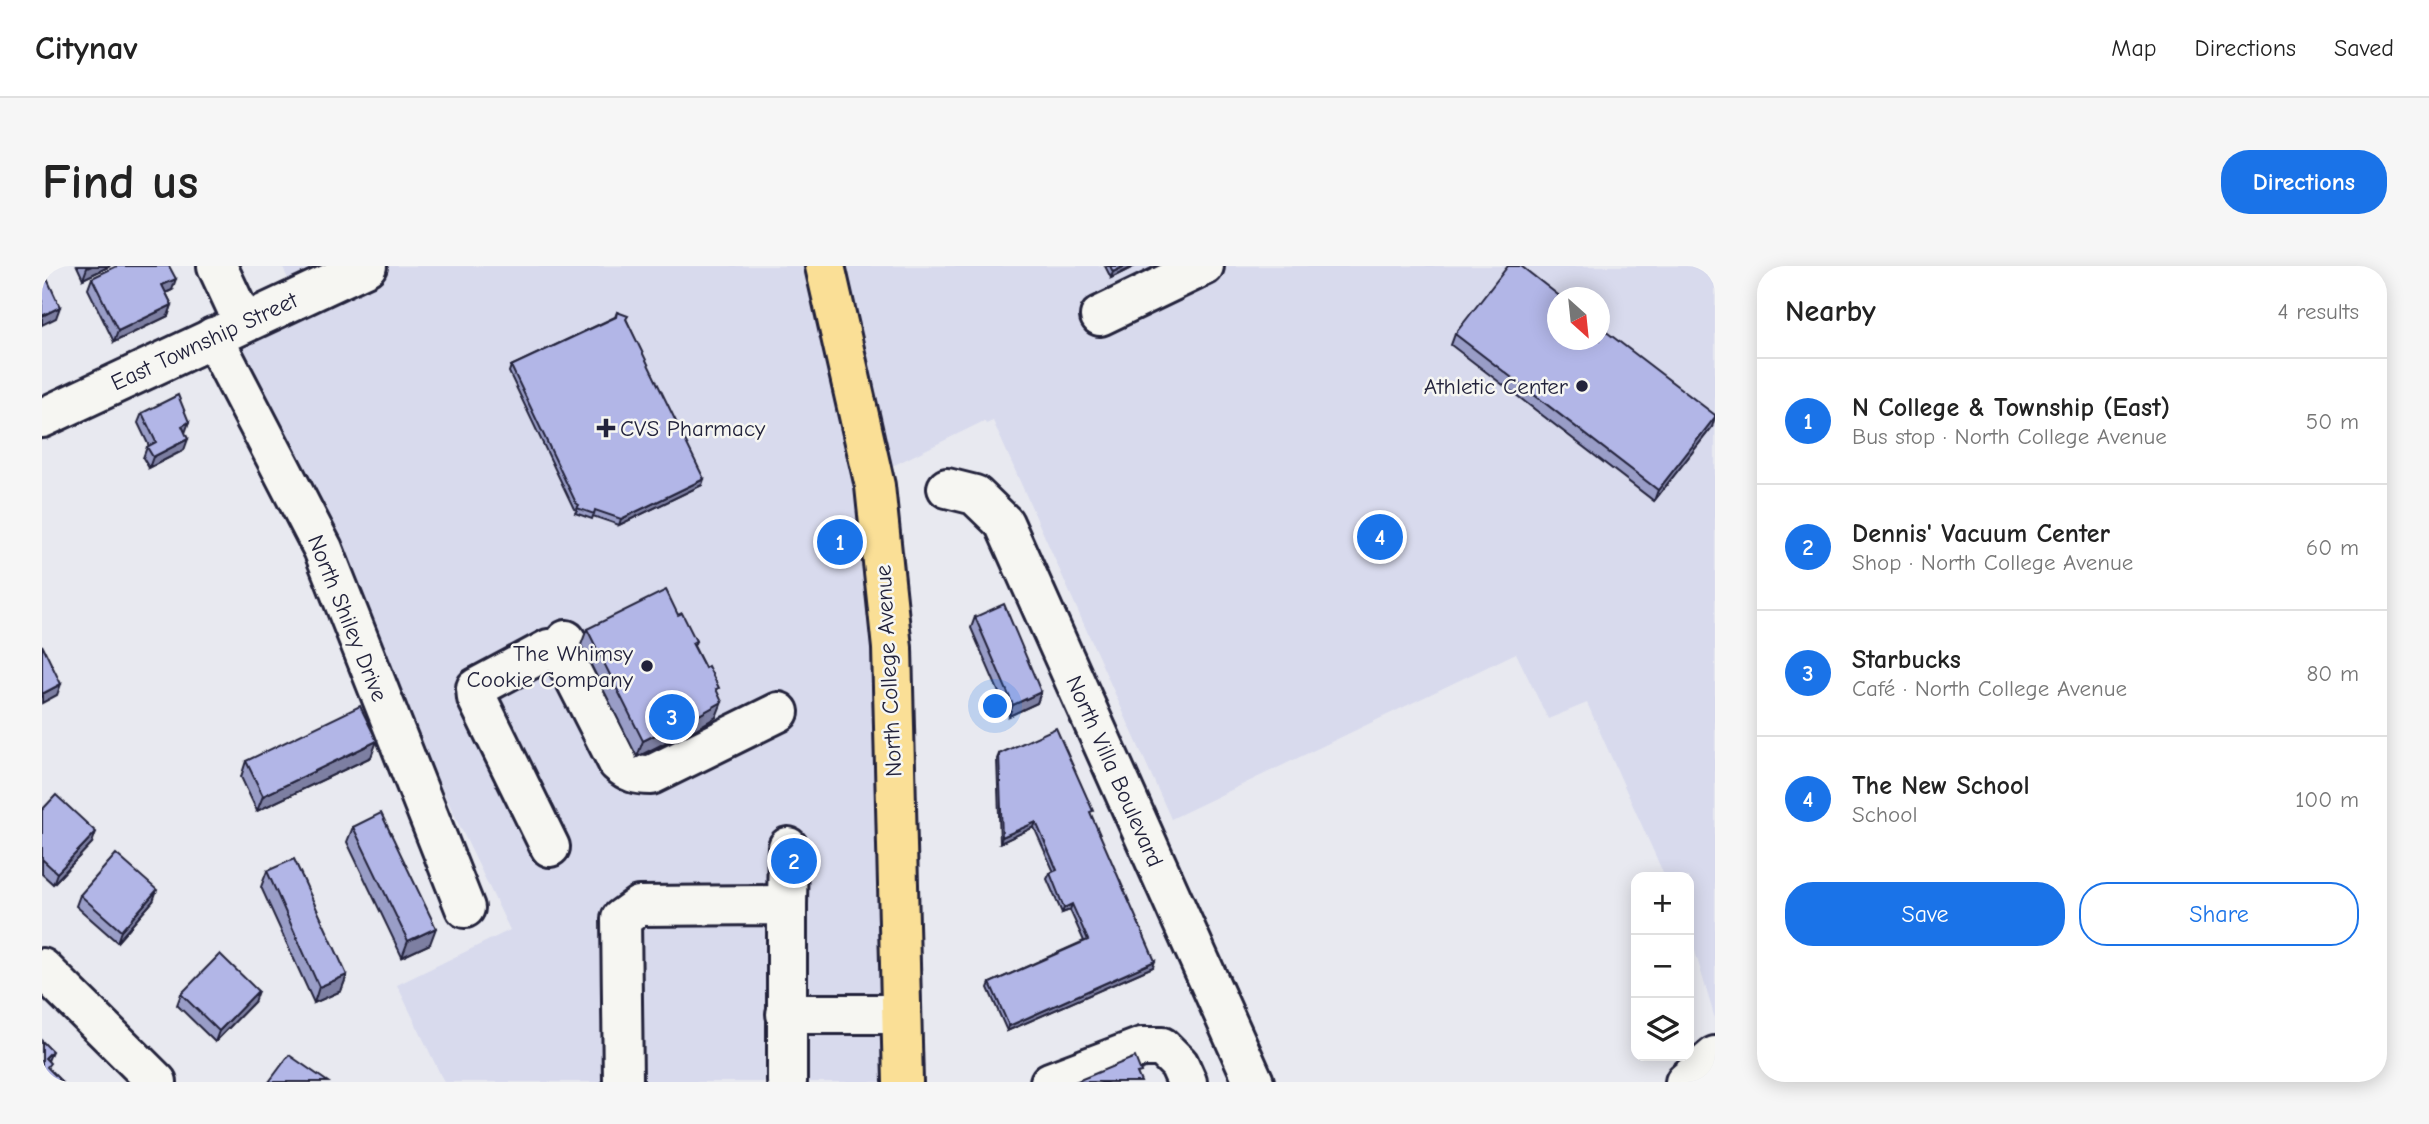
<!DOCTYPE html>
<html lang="en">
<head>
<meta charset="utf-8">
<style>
	:root { --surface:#fff; --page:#f6f6f6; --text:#222; --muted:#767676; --line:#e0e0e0; --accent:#1a73e8 }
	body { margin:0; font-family:"Comic Neue",sans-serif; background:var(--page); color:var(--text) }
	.controls { position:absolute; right:21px; bottom:21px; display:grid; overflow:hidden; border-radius:14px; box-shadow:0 4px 18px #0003 }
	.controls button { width:63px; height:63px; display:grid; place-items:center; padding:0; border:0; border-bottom:2px solid var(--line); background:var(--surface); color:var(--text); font:35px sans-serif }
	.compass { position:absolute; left:1505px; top:21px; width:63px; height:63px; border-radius:50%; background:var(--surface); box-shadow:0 4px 18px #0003; rotate:153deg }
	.you { position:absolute; left:954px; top:441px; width:24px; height:24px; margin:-18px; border:5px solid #fff; border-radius:50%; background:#1a73e8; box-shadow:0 0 0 10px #1a73e833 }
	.badge { display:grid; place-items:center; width:46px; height:46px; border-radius:50%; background:var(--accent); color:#fff; font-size:23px; font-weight:700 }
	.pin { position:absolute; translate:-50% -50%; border:4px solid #fff; box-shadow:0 2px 7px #0006 }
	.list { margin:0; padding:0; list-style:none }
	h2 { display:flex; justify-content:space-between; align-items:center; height:91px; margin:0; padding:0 28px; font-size:30px }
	h2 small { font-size:23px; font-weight:400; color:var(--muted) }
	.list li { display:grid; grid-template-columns:46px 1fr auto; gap:21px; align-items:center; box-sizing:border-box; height:126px; padding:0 28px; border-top:2px solid var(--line) }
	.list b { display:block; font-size:26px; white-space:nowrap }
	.list p { margin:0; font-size:23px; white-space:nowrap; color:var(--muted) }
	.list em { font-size:23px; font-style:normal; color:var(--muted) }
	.actions { display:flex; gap:14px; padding:21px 28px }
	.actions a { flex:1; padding:16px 0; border:2px solid var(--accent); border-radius:28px; text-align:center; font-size:24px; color:var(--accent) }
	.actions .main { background:var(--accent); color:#fff }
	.icon { flex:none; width:38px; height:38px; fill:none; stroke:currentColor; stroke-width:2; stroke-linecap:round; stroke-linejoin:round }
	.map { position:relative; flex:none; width:1673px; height:816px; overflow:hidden; border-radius:28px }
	header { display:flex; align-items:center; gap:42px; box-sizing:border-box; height:98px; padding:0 35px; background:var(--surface); border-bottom:2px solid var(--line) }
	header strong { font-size:33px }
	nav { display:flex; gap:38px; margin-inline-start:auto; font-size:24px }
	.intro { display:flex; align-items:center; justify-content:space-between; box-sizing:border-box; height:168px; padding:0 42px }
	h1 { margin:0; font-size:49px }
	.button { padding:18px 32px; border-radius:28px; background:var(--accent); color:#fff; font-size:24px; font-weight:700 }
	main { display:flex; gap:42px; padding:0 42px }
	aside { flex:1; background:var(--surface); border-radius:28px; box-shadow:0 4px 18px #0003 }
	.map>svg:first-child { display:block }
</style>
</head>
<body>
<header>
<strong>Citynav</strong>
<nav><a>Map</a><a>Directions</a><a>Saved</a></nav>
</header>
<div class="intro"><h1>Find us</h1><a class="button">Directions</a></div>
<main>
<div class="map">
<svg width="1673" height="816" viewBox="0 0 1673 816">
	<rect width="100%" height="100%" fill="#e8e9f0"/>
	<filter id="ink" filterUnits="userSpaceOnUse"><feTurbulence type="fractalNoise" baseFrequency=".0143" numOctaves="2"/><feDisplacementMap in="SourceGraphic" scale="14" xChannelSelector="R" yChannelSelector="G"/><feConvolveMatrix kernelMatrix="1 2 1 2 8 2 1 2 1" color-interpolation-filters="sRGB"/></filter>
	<g filter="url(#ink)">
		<!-- built -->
		<path fill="#d8daed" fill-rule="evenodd" d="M 240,0 L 1673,0 L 1673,753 L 1647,665 L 1647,611 L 1623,611 L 1545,437 L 1506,453 L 1474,387 L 1129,553 L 951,155 L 944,158 L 942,155 L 830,210 L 861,816 L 402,816 L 355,719 L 468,664 L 354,428 L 171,71 L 255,32 ZM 1516,32 L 1558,32 L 1558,74 L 1516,74 Z"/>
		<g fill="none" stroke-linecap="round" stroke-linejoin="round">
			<!-- minor casing -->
			<g stroke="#22223b" stroke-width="44">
				<g id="minor">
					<polyline points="175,0 201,56"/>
					<polyline points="1058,50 1162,0"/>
					<polyline points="171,71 281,283 423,642"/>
					<polyline points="0,152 325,0"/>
					<polyline points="905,222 933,229 962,257 1212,816"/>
					<path d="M 524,374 L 523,389 L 526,399 L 576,497 C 587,507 595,509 609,509 L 737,446"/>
					<polyline points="507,383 434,422 435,432 508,581"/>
					<polyline points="745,639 746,581"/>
					<polyline points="0,702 115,816"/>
					<polyline points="744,748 859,748"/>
					<polyline points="581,816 579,653 597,640 745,639 745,816"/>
					<polyline points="1008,816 1100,781 1120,781 1137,798 1145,816"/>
					<polyline points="1643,816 1673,790"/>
				</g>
			</g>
			<!-- major casing -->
			<g stroke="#22223b" stroke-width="44">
				<polyline id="major" points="783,0 833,220 850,382 861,816"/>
			</g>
			<!-- minor -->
			<use href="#minor" stroke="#f6f6f2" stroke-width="38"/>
			<!-- major -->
			<use href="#major" stroke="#fadf96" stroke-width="38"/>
		</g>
		<!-- wall -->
		<g fill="#999dc7" stroke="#22223b" stroke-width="2">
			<polygon points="35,0 68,0 41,13"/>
			<polygon points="1063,0 1093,0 1069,12"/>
			<polygon points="50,12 130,24 124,27 130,39 126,50 72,76 46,23"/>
			<polygon points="575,46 584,53 660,219 577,259 551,250 550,253 533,247 535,244 532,243 467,106 469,100 573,51"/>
			<polygon points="1413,68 1670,161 1612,235 1409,79"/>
			<polygon points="100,147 143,167 142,184 107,202 101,192 105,181 107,180 96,157"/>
			<polygon points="636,349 654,375 652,380 675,426 674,451 642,470 641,468 595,491 539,379 545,363"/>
			<polygon points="933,351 999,426 995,437 967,450 929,362"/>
			<polygon points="957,488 1049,550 1111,701 965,765 946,722 948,717 1042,675 1028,644 1020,647 1005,613 1008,607 1012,606 992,561 958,577 955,493"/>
			<polygon points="329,491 215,545 199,511 204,495"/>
			<polygon points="0,544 50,577 11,618 0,608"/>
			<polygon points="311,561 388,678 360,691 305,576"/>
			<polygon points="225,605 305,709 299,725 272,737 219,621"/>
			<polygon points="38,629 111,635 75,676 34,640"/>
			<polygon points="139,728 212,736 173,776 135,739"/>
		</g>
		<!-- shaded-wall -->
		<g fill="#7d7fa2" stroke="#22223b" stroke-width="2">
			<polygon points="50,0 68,0 41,13 45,2"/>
			<polygon points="1083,0 1093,0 1069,12 1071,6"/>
			<polygon points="134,13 130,24 116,30 120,19"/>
			<polygon points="130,39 126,50 72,76 76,65"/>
			<polygon points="18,41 14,52 0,59 0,50"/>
			<polygon points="1673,151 1670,161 1612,235 1616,224"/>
			<polygon points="147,156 143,167 140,160"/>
			<polygon points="146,173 142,184 107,202 111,191"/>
			<polygon points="662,213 660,219 577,259 579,253"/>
			<polygon points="19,418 15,429 0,437 0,428"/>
			<polygon points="999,426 995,437 967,450 971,439"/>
			<polygon points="680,436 674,451 642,470 648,454"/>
			<polygon points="647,452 641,468 595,491 601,475"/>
			<polygon points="335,475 329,491 215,545 221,530"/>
			<polygon points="994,556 992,561 958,577 960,571"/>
			<polygon points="54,566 50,577 11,618 15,607"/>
			<polygon points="115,624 111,635 75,676 79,665"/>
			<polygon points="1030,638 1028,644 1020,647 1022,642"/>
			<polygon points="394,662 388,678 360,691 366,675"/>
			<polygon points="1113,695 1111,701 965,765 967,760"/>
			<polygon points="305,709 299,725 272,737 277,721"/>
			<polygon points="216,725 212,736 173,776 177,765"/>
			<polygon points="10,785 6,795 3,792"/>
		</g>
		<!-- building -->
		<g fill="#b2b6e7" stroke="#22223b" stroke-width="2">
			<polygon points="75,0 127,0 134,13 120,19 130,39 76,65 50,12"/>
			<polygon points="1068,0 1083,0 1071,6"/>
			<polygon points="1466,0 1479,0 1520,32 1516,32 1516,74 1558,74 1558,61 1673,149 1673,151 1616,224 1413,68"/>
			<polygon points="0,2 18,41 0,50"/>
			<polygon points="575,46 586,50 584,53 662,213 579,253 553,244 552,248 535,242 537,239 534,237 469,100 574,51"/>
			<polygon points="136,129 147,156 140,160 146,173 111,191 105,181 114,176 100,147"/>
			<polygon points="624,324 636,349 640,347 654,375 650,377 663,402 666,400 677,422 674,423 680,436 648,454 647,452 601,475 545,363"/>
			<polygon points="962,338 999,426 971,439 933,351"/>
			<polygon points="0,379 19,418 0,428"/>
			<polygon points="318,440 335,475 221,530 204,495"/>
			<polygon points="1014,462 1051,545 1048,546 1113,695 967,760 948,717 1046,674 1030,638 1022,642 1008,607 1015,604 994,556 960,571 957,488"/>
			<polygon points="14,529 54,566 15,607 0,593 0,544"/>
			<polygon points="339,547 394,662 366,675 311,561"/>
			<polygon points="74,588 115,624 79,665 38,629"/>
			<polygon points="252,593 305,709 277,721 225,605"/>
			<polygon points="178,688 216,725 177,765 139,728"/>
			<polygon points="0,775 10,785 3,792 8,797 5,801 20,816 0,816"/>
			<polygon points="247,789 286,816 227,816"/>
			<polygon points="1093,791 1099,806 1095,807 1099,816 1033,816"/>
		</g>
	</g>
	<!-- markers -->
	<g fill="#22223b" stroke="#f6f6f2" stroke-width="2.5">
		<circle cx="1540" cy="120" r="7"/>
		<path d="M560.5 151.5h7v7h7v7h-7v7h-7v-7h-7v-7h7z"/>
		<circle cx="605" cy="400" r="7"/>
	</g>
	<g text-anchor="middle" stroke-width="5" stroke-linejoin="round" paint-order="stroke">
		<!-- street labels -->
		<g font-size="23" fill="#22223b" stroke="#f6f6f2">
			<text transform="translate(162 75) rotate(-25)" y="8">East Township Street</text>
			<text transform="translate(306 352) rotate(68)" y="8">North Shiley Drive</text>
			<text transform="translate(846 405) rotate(-93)" y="8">North College Avenue</text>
			<text transform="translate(1073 505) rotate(66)" y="8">North Villa Boulevard</text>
		</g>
		<!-- poi labels -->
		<g font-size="23" fill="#22223b" stroke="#f6f6f2" text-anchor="end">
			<text x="1526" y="128">Athletic Center</text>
			<text x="578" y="170" text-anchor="start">CVS Pharmacy</text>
			<text x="591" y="395">The Whimsy<tspan x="591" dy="26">Cookie Company</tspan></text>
		</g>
	</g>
</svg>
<div class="controls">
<button>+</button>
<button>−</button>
<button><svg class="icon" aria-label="layers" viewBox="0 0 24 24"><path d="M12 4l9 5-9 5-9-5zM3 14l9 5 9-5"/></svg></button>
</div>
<svg class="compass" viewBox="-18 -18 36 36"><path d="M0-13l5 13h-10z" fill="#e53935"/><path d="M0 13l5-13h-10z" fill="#767676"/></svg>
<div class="you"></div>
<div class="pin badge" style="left:798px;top:276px">1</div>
<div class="pin badge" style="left:752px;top:595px">2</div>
<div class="pin badge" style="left:630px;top:451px">3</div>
<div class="pin badge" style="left:1338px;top:271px">4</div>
</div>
<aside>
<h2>Nearby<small>4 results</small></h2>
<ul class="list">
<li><span class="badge">1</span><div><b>N College &amp; Township (East)</b><p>Bus stop · North College Avenue</p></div><em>50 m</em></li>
<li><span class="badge">2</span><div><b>Dennis' Vacuum Center</b><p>Shop · North College Avenue</p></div><em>60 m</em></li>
<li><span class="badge">3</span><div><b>Starbucks</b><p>Café · North College Avenue</p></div><em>80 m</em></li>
<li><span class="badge">4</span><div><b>The New School</b><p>School</p></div><em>100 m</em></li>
</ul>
<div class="actions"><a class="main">Save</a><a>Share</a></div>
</aside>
</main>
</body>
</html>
